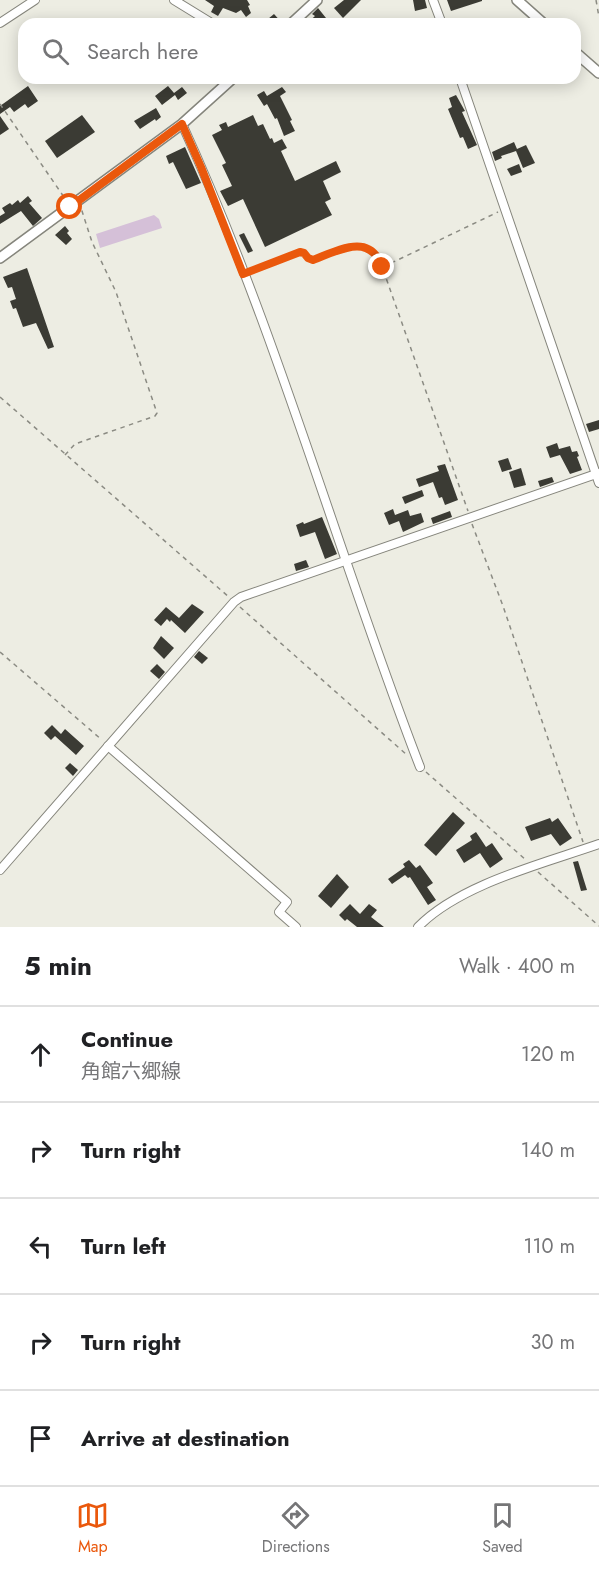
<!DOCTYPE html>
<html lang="en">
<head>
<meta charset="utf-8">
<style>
	:root { --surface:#fff; --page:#f6f6f6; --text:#202124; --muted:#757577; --line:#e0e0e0; --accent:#ea580c }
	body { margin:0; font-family:Jost,"Noto Sans JP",sans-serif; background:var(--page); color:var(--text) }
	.stop { position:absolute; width:18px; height:18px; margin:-14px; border:4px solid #ea580c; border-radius:50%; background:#fff }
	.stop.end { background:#ea580c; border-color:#fff; box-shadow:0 2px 6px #0008 }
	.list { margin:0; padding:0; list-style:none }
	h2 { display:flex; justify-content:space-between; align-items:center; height:78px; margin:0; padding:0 24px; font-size:26px }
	h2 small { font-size:20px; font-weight:400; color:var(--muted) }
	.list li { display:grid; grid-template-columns:39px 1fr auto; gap:18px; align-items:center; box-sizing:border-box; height:96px; padding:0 24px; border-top:2px solid var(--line) }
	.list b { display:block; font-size:22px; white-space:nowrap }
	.list p { margin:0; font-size:20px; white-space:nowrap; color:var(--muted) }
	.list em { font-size:20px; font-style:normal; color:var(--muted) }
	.icon { flex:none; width:33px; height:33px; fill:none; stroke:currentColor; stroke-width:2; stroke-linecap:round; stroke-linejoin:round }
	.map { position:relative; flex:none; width:599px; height:927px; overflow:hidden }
	.search { position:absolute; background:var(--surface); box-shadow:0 3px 15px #0003; left:18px; right:18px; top:18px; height:66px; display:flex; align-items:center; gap:15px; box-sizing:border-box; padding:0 21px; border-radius:18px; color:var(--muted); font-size:22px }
	.sheet { height:558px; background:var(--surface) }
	nav { display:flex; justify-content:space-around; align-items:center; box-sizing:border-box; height:84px; border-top:2px solid var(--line); background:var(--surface); font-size:16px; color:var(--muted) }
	nav a { display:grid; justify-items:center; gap:3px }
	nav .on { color:var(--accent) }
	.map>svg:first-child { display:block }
</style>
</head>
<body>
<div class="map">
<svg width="599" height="927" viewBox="0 0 599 927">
	<rect width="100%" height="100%" fill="#edede3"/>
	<!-- green -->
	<polygon fill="#d5c0d8" points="154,215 159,219 162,228 100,248 96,234"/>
	<!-- building -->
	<g fill="#3b3b34">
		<polygon points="205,0 247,0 250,5 248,6 251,13 246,17 241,10 236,13 223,8 218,16 211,12 214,6"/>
		<polygon points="344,0 361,0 343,18 334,8"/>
		<polygon points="413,0 425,0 427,8 415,11"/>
		<polygon points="447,0 482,0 482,1 451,11"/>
		<polygon points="318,8 326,18 319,24 306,24 315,16 312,14"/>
		<polygon points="274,14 283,24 262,24"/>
		<polygon points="28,86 38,101 28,108 25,104 14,112 10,107 0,114 0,106"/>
		<polygon points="168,86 174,93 182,87 187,93 178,100 175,95 162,105 155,96"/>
		<polygon points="282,87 286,92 280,96 292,120 290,121 295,131 284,136 277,118 275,119 267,104 264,106 257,95 264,91 267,96"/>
		<polygon points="456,95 465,111 462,112 477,145 468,149 463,137 460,138 448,109 452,107 449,98"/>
		<polygon points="156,108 161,117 156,121 155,119 140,129 134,121"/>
		<polygon points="82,115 95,132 57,158 45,141"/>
		<polygon points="253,115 258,126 263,124 270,139 272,138 274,143 282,139 287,148 281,151 295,181 336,161 341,172 323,181 331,199 325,202 332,215 265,247 243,199 228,206 220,191 232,186 222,165 226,163 212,135 222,130 219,125 226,122 228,127"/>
		<polygon points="0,116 9,129 0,135"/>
		<polygon points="514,142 517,149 526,145 535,163 523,168 516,151 501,156 502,158 495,161 492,152"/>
		<polygon points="185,147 201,183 186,189 173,162 169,164 166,156"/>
		<polygon points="519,164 522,172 511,176 507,169"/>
		<polygon points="28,196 32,201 29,203 42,218 33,226 21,211 0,224 0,216 5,213 2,208 10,203 12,205 18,200 20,203"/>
		<polygon points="65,226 69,231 67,233 72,239 66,245 55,235"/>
		<polygon points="244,233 253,251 248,253 239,235"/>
		<polygon points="27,268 54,347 48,349 36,323 23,327 16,308 13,309 10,301 16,299 12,287 8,288 3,277"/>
		<polygon points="599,420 599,429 589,432 586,424"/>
		<polygon points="557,443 559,449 570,446 572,452 577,451 579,456 577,457 582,470 570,474 560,455 550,458 546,447"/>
		<polygon points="508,458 512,469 502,472 498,461"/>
		<polygon points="445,464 458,500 445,505 442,497 439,498 433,482 419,487 416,479 439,471 437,466"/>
		<polygon points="521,468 526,485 514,488 509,472"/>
		<polygon points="552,477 554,482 540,487 538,481"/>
		<polygon points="422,490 424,496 405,504 402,497"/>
		<polygon points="393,509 395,515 408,510 410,516 421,513 424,522 403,532 399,521 389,525 384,513"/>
		<polygon points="450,511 452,517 433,524 431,518"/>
		<polygon points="322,517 337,554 325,559 315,532 300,537 296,525 303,522 304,524"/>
		<polygon points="306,560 309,567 296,571 294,564"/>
		<polygon points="192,604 204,612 185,633 171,620 170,622 167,619 161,626 154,620 166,607 179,618"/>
		<polygon points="161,636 174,648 164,659 153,648"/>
		<polygon points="199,651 208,658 202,664 194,657"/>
		<polygon points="157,664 165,672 159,679 150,671"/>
		<polygon points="52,725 61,734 65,729 84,746 76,755 55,736 51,740 44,733"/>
		<polygon points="70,763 78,770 73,776 65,768"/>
		<polygon points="453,812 465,823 436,856 424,845"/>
		<polygon points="550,818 552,822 558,818 572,838 560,846 551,834 531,841 525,827"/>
		<polygon points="476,832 486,847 492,843 503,859 490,868 480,853 464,863 456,850 472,840 470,836"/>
		<polygon points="409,860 416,868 420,865 433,883 427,887 436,900 428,905 410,877 408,878 405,875 392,884 388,879 405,867 403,864"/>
		<polygon points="578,861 587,890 581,891 573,862"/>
		<polygon points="337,874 349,887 331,908 318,896"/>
		<polygon points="350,904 360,914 369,904 377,910 371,917 384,927 357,927 347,919 345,921 339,915"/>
	</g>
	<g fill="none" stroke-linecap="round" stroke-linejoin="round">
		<!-- minor casing -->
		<g stroke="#85857c" stroke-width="10">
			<g id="minor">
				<polyline points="174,0 213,24"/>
				<polyline points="433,0 442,24"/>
				<polyline points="0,23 35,0"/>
				<polyline points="460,78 599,483"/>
				<path d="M 182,124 C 277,331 338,555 420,767"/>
				<polyline points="108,746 287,902 279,912 296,927"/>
				<polyline points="0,870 234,602 241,597 599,473"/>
				<path d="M 418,927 C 460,884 542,864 599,844"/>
			</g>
		</g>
		<!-- major casing -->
		<g stroke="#85857c" stroke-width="12">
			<g id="major">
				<polyline points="517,0 544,24"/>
				<polyline points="291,24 317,0"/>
				<polyline points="575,52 599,73"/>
				<polyline points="0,258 182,124 233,78"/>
			</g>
		</g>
		<!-- path -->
		<g stroke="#8b8b83" stroke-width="1.5" stroke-dasharray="4.5 4.5" stroke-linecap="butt">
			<polyline points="596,0 599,17"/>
			<polyline points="0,104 66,200"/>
			<polyline points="383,267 498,212"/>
			<path d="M 252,271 L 300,252 L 304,253 L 308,258 L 313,260 C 336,251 356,239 378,255 L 468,511"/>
			<polyline points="0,397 230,598"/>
			<polyline points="65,455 75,444 155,416 157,413 116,292 92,242 81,208"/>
			<polyline points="472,524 503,606 583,842"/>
			<polyline points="240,607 407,755"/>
			<polyline points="0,652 102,740"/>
			<polyline points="426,772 526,860"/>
			<polyline points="538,872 599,926"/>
		</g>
		<!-- minor -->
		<use href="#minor" stroke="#fff" stroke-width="8"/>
		<!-- major -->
		<use href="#major" stroke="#fff" stroke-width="9"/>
	</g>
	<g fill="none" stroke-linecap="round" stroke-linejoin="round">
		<!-- route -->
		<path stroke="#ea580c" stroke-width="8" d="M 70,207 L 182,124 L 201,167 L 243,274 L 300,252 L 304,253 L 308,258 L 313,260 C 339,250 370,232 382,267"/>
	</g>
</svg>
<div class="stop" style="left:70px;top:207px"></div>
<div class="stop end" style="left:382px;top:267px"></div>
<div class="search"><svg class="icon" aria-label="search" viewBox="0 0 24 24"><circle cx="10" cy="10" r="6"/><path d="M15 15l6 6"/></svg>Search here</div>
</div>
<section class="sheet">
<h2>5 min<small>Walk · 400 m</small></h2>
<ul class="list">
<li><svg class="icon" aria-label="ahead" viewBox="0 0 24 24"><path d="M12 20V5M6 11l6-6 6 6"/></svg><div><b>Continue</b><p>角館六郷線</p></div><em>120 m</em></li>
<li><svg class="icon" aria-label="right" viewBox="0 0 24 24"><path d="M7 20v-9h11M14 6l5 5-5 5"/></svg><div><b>Turn right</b></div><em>140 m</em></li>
<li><svg class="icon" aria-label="left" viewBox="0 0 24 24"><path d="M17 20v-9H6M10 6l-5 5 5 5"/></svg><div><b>Turn left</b></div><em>110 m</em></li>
<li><svg class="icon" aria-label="right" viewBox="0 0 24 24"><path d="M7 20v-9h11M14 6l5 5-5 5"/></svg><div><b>Turn right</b></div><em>30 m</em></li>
<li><svg class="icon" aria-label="arrive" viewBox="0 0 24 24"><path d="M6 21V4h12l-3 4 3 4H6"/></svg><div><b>Arrive at destination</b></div></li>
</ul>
</section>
<nav>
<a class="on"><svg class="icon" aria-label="map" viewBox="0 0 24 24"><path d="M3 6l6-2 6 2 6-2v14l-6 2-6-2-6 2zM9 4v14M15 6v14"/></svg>Map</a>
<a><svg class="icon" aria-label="directions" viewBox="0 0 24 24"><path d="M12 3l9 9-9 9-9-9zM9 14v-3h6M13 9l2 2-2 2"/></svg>Directions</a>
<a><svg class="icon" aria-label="saved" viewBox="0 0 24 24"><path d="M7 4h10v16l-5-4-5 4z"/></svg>Saved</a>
</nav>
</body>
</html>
